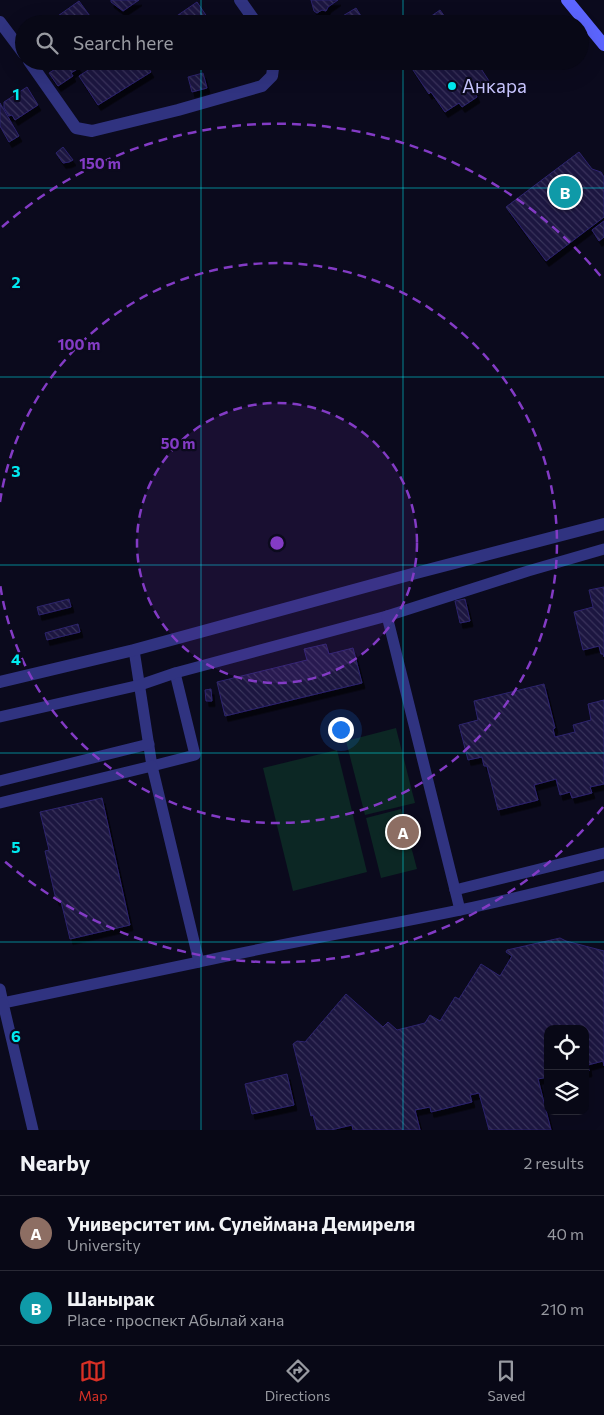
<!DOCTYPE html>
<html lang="en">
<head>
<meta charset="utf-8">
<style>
	:root { --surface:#080816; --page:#11111f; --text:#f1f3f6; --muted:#989aa1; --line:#292935; --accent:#d93025 }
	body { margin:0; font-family:Commissioner,sans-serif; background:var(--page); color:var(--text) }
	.controls { position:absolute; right:15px; bottom:15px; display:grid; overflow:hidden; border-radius:10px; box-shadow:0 5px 20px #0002 }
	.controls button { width:45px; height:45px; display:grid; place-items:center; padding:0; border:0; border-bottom:1px solid var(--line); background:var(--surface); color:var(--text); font:25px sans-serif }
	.you { position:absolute; left:340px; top:729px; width:18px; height:18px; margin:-12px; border:4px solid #fff; border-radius:50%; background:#1a73e8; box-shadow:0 0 0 8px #1a73e833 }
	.badge { display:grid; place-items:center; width:32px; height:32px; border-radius:50%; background:var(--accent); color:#fff; font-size:16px; font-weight:700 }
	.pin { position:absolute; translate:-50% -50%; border:2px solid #fff; box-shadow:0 1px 5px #0006 }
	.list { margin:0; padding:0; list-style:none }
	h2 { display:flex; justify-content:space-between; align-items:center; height:65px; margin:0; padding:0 20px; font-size:21px }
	h2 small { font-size:16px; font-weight:400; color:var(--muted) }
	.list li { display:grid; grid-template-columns:32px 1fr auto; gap:15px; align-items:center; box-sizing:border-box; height:75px; padding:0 20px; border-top:1px solid var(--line) }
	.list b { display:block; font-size:19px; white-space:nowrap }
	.list p { margin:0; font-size:16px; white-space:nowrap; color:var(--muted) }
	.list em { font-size:16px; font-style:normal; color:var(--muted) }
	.icon { flex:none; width:28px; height:28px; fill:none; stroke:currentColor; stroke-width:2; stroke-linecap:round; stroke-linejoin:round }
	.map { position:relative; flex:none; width:604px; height:1130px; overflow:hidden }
	.search { position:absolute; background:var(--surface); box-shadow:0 5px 20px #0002; left:15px; right:15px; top:15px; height:55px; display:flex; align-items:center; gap:12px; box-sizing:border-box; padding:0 18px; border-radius:28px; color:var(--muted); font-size:19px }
	.sheet { height:215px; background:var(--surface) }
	nav { display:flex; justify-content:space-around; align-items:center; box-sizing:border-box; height:70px; border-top:1px solid var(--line); background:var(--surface); font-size:14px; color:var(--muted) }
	nav a { display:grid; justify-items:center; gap:2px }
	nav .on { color:var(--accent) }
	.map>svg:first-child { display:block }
</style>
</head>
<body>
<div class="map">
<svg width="604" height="1130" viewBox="0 0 604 1130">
	<defs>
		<pattern id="building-back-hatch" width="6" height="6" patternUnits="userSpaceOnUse" patternTransform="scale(1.25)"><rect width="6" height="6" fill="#1a143f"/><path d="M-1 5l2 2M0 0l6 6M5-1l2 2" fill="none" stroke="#3a355c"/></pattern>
		<filter id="shadow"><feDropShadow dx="3" dy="5.5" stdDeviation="0" flood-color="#0009"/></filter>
	</defs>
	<rect width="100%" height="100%" fill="#0b0a1d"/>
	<!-- pitch -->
	<g fill="#0c2724">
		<polygon points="396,728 415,803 365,815 346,741"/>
		<polygon points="337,750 367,872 293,891 263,768"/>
		<polygon points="401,809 417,869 381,878 366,818"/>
	</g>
	<!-- building -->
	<g fill="url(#building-back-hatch)" stroke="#2d246d" filter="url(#shadow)">
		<polygon points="111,0 139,0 123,11 111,2"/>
		<polygon points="311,0 338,0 328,7 326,11 322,10 317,13 314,11"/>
		<polygon points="79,1 95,23 60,24 55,18"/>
		<polygon points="197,2 212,24 165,24"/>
		<polygon points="356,8 366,24 330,24 333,19 341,17"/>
		<polygon points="440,10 450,24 420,24"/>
		<polygon points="72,61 74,61 79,68 71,73 73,76 58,86 49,73 65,63 67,65"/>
		<polygon points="102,61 144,61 151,72 98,105 79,76"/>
		<polygon points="407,61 476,61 489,81 474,91 477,97 462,107 459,103 445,112 431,92 429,94"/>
		<polygon points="203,73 207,88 192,92 188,77"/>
		<polygon points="27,87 38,105 15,120 12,115 9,116 4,108 4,102"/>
		<polygon points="0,103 19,136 9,142 0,126"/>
		<polygon points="63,147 73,160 69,162 63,163 56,153"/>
		<polygon points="579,152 592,169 601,172 604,177 604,217 546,261 506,207"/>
		<polygon points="604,221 604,237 599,241 592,230"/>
		<polygon points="604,587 604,657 603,654 601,654 599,646 583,650 574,612 593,607 589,590"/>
		<polygon points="69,599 71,607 39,615 37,607"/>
		<polygon points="465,599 470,621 460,623 455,601"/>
		<polygon points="78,624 80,632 47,640 45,633"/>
		<polygon points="326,644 329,654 353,648 362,683 225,716 217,682 307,660 304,649"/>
		<polygon points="544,684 555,728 553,729 555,737 575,732 573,725 591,720 588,704 604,700 604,784 590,787 592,793 572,798 570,792 560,795 556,779 534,785 538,800 498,810 487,766 484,766 482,757 468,760 459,725 478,720 474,701"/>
		<polygon points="211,689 212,701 206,701 205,690"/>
		<polygon points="102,798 130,925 70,939 61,901 56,900 45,851 49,850 40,812"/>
		<polygon points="560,938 566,941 604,951 604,1066 603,1061 588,1065 589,1071 585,1072 585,1029 548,1029 548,1077 538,1079 551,1130 489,1130 479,1093 470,1095 472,1102 431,1112 430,1107 415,1110 420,1130 353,1130 352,1125 331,1130 317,1130 313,1115 311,1116 293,1044 297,1041 305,1042 346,994 383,1027 388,1022 397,1030 425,1023 430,1015 440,1021 455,997 459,999 481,964 500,976 512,956 506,952 507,950"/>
		<polygon points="287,1074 294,1105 252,1114 245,1084"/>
	</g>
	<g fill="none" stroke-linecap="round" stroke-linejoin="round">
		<!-- lane -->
		<g stroke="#303380" stroke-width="11">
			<polyline points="134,650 152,766 195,755 175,673"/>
			<polyline points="0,717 140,685 175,673 387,616"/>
			<polyline points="0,781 149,744"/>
			<polyline points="0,803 152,766 199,962 3,1003 0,989"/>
			<polyline points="455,890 604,853"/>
			<polyline points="460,910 387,616 528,571 604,549"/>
			<path d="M 199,962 C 285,943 373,928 460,910 C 508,900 556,888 604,876"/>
			<polyline points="3,1003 33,1130"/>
		</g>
		<!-- street -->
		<g stroke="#303380" stroke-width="12">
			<polyline points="240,0 257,24"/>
			<polyline points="0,22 24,54"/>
			<polyline points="29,61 76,128 92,131 178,110 262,86 272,76 274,61"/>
			<polyline points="0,682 134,650 416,573 604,524"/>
		</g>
		<!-- secondary -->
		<polyline stroke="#5c65ff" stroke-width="12" points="567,0 604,45"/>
	</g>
	<!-- grid -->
	<path fill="none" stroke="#00eaf0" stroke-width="1" stroke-opacity="0.55" d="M 201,0 L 201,24M 403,0 L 403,24M 201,61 L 201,1130M 403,61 L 403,1130M 0,188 L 604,188M 0,377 L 604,377M 0,565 L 604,565M 0,753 L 604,753M 0,942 L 604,942"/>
	<!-- distance rings -->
	<circle cx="277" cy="543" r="140" fill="#833bc5" fill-opacity=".12"/>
	<g fill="none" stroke="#833bc5" stroke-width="2.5" stroke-dasharray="9 6">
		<circle cx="277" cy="543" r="140"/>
		<path d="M0 502A280 280 0 1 1 0 584"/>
		<path d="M603 807A419 419 0 0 1 2 859M2 227A419 419 0 0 1 603 279"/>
	</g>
	<!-- markers -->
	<circle fill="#00eaf0" stroke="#0b0a1d" stroke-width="2" cx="452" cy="86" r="5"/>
	<g text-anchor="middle" stroke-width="4.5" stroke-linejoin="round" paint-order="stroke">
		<!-- poi labels -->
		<g font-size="19" fill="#c8c5ff" stroke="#0b0a1d" text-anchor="start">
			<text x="462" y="93">Анкара</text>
		</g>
	</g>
	<g font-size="16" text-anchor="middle" font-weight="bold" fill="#00eaf0" stroke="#0b0a1d" stroke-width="4.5" stroke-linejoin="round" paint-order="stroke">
		<text x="16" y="100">1</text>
		<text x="16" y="288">2</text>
		<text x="16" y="477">3</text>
		<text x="16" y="665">4</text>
		<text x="16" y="853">5</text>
		<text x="16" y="1042">6</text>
	</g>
	<circle cx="277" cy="543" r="8" fill="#833bc5" stroke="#0b0a1d" stroke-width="2.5"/>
	<g font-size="15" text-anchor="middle" font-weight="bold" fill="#833bc5" stroke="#0b0a1d" stroke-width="4.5" stroke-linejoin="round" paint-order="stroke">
		<text x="100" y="169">150 m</text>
		<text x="79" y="350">100 m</text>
		<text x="178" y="449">50 m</text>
	</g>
</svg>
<div class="controls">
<button><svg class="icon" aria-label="locate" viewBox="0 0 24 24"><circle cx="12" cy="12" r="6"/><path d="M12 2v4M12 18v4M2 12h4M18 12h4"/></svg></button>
<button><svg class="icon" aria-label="layers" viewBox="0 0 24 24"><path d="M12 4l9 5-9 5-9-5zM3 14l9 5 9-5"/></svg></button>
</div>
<div class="you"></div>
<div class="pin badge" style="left:403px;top:832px;background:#8d6e63">A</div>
<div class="pin badge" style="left:565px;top:192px;background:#0f9aa8">B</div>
<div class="search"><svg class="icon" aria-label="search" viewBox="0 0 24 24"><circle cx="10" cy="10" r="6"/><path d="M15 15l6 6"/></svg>Search here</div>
</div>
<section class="sheet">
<h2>Nearby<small>2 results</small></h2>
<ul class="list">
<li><span class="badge" style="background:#8d6e63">A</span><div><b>Университет им. Сулеймана Демиреля</b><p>University</p></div><em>40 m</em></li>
<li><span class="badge" style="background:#0f9aa8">B</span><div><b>Шанырак</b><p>Place · проспект Абылай хана</p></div><em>210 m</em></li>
</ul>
</section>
<nav>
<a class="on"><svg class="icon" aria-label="map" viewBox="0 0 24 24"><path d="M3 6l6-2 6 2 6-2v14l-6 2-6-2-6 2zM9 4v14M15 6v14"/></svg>Map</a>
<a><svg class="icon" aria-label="directions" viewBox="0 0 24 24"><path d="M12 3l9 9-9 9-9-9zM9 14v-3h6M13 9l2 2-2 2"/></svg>Directions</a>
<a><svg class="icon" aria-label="saved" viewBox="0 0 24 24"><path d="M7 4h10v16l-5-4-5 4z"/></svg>Saved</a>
</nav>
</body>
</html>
